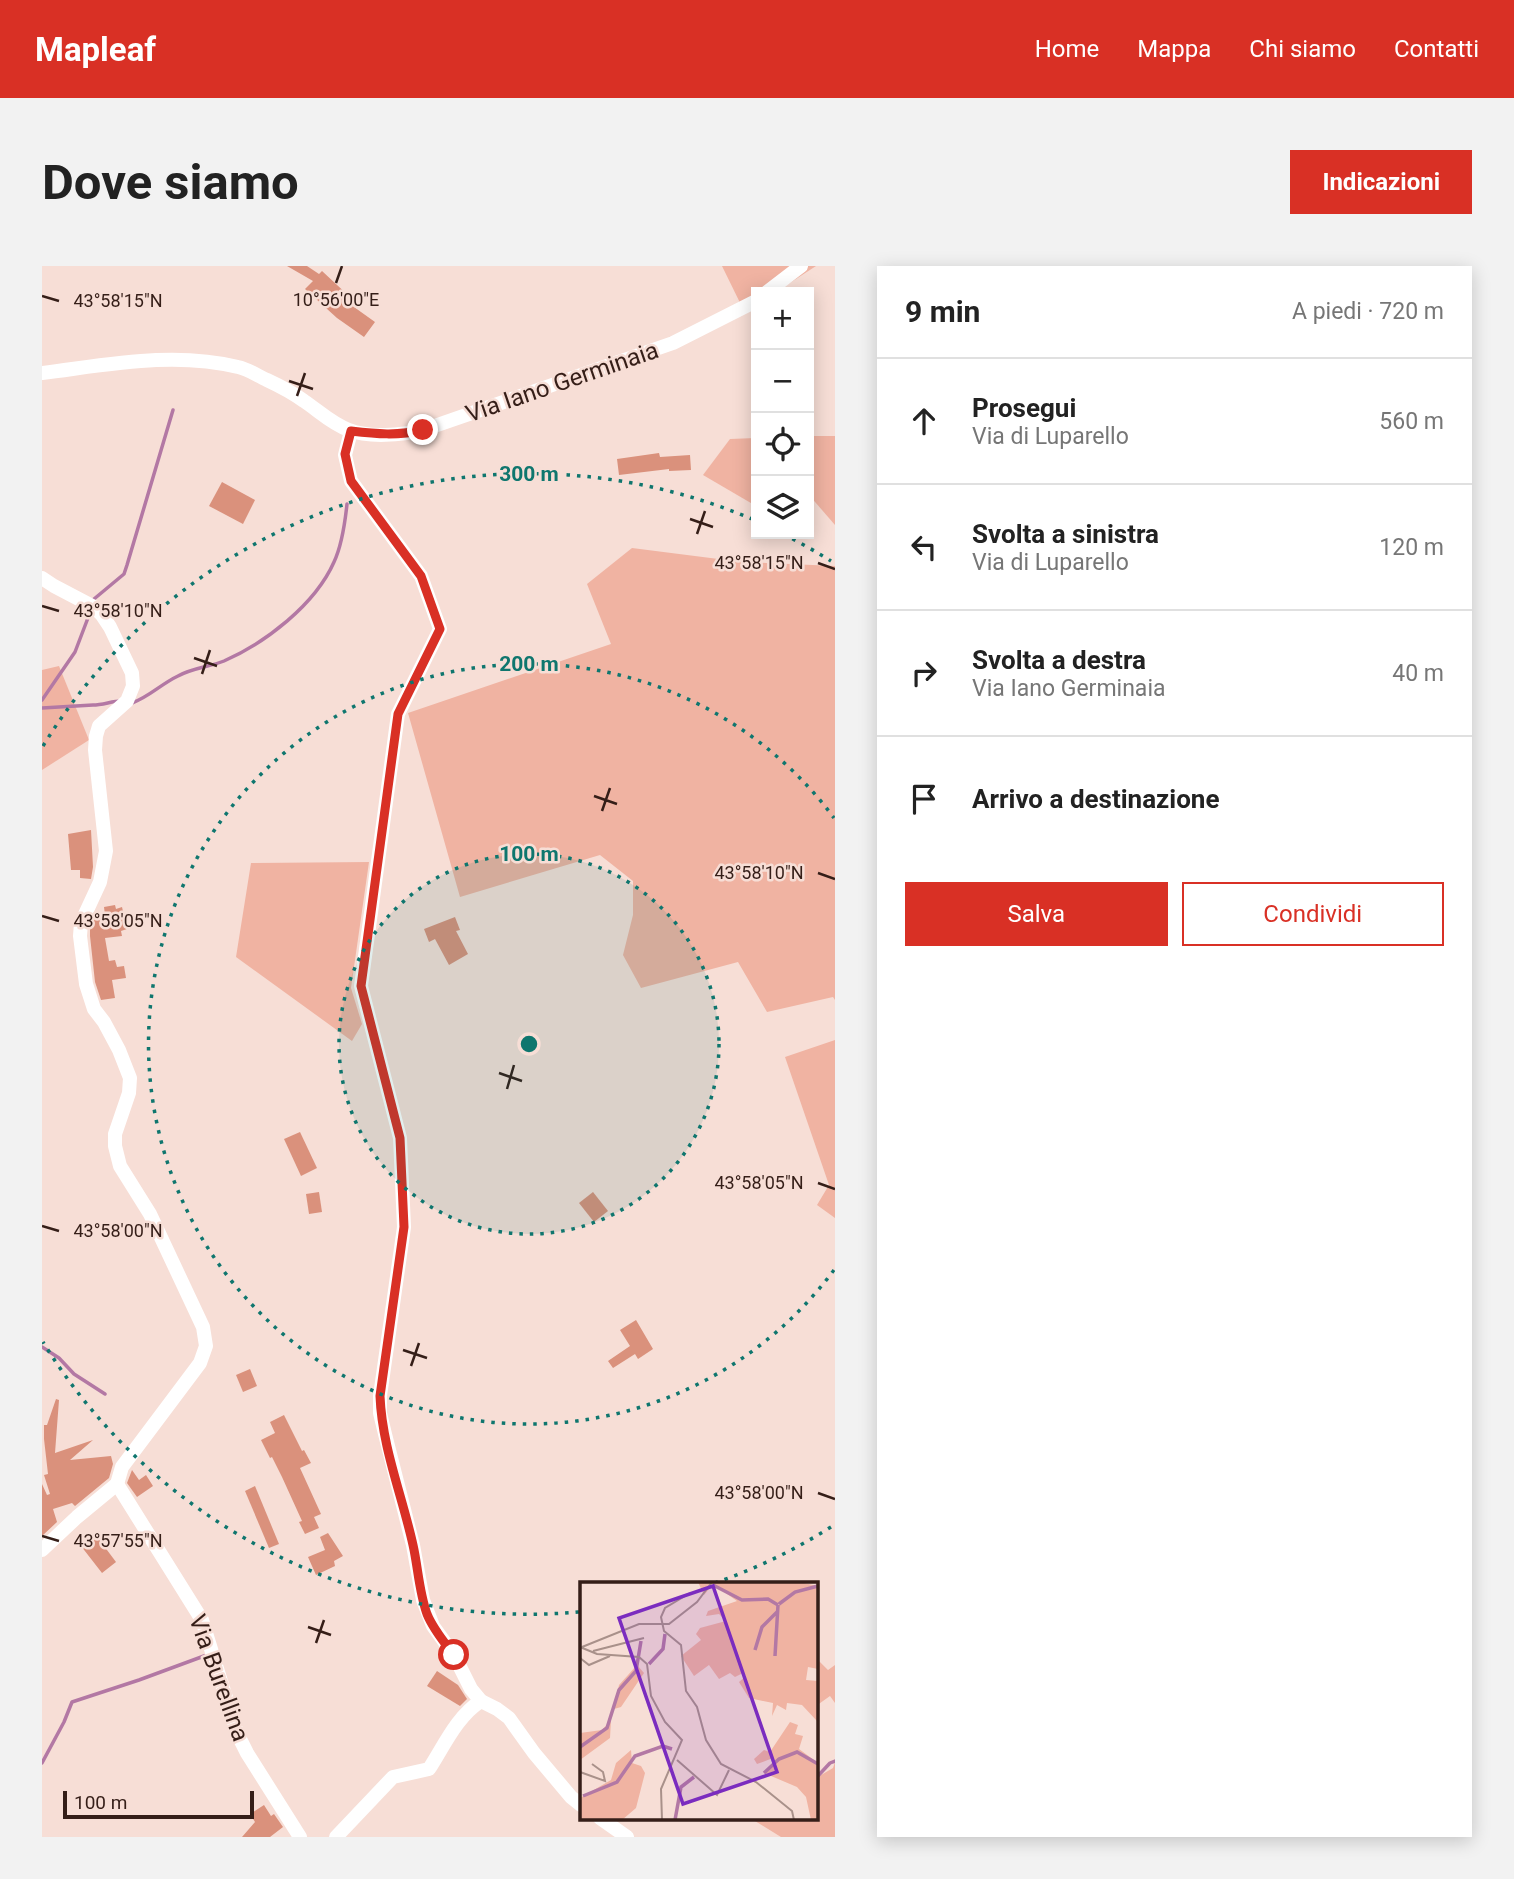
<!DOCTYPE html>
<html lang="it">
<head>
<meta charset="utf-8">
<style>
	:root { --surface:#fff; --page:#f2f2f2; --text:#222; --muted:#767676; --line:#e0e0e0; --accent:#d93025 }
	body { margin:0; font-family:Roboto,sans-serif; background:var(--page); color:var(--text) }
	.controls { position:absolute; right:21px; top:21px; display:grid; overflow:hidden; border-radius:0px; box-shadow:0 4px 18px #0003 }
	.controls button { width:63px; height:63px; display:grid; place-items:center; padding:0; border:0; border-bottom:2px solid var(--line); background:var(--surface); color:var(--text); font:35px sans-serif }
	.scale { position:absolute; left:21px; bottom:18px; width:191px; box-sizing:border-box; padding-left:7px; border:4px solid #351e18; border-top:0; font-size:19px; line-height:24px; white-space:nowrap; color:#351e18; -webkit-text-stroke:5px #f7ded6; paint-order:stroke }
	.stop { position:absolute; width:21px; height:21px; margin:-16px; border:5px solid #d93025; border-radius:50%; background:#fff }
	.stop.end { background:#d93025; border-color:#fff; box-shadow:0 2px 7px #0008 }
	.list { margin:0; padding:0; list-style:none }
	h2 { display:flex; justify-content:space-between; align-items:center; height:91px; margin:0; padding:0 28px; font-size:30px }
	h2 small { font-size:23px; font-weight:400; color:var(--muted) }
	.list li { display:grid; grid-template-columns:46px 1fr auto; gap:21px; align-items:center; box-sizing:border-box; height:126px; padding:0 28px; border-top:2px solid var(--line) }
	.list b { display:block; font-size:26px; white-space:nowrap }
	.list p { margin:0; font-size:23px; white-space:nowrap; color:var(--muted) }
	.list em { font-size:23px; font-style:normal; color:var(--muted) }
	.actions { display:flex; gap:14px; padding:21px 28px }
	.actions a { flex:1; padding:16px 0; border:2px solid var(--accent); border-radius:0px; text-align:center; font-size:24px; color:var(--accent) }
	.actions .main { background:var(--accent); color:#fff }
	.icon { flex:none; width:38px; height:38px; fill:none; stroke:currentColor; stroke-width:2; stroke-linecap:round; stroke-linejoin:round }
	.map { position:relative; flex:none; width:793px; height:1571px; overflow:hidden; border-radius:0px }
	header { display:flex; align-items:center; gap:42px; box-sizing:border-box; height:98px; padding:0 35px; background:var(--accent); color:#fff }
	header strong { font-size:33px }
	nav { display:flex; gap:38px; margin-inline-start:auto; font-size:24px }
	.intro { display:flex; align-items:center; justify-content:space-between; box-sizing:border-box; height:168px; padding:0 42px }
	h1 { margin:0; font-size:49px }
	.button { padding:18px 32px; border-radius:0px; background:var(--accent); color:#fff; font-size:24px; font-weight:700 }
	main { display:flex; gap:42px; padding:0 42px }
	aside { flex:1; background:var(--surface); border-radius:0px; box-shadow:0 4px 18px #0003 }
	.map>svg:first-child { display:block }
</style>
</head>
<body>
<header>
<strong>Mapleaf</strong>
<nav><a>Home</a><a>Mappa</a><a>Chi siamo</a><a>Contatti</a></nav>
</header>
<div class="intro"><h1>Dove siamo</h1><a class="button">Indicazioni</a></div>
<main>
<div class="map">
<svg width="793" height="1571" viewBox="0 0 793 1571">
	<rect width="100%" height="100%" fill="#f7ded6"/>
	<!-- green -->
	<g fill="#f0b3a2">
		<polygon points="680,0 774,0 734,26 714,26 714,40 703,47"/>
		<polygon points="767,170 793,170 793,259 767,229"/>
		<polygon points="714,172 714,240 661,209 688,173"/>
		<polygon points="590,282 700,296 793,300 793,734 791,731 725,746 696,696 599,722 581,689 591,649 591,615 558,589 418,631 366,447 569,378 545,318"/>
		<polygon points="17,400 47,474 0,504 0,404"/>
		<polygon points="327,596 309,722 320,758 310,775 194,691 209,597"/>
		<polygon points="793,774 793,952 775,939 787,919 743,791"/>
		<polygon points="774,1392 786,1404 793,1399 793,1437 788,1430 774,1440"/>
		<polygon points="793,1496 793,1571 739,1571 708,1552 774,1552 774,1512 791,1502"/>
	</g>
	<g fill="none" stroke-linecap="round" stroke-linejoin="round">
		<!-- stream -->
		<g stroke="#b378a4" stroke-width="3.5">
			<polyline points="51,337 52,333 82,308 85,299 131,144"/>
			<polyline points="0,434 33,386 49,344"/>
			<path d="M 90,437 C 107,431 119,418 136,410 C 150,402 167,401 182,395 C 223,377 273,339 292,296 C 300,279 303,257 305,238"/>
			<path d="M 0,442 C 17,441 34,440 51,439 C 61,439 70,435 79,435"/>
			<polyline points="0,1081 17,1092 32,1108 63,1128"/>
			<polyline points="0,1497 22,1456 30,1436 97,1414 162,1390"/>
			<polyline points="774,1512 788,1497 793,1495"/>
		</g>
	</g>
	<!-- building -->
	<g fill="#da917c">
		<polygon points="245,0 265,0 277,8 280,5 309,32 305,36 333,56 322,71 295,52 263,23 271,15"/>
		<polygon points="617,187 618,191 648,189 649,204 627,205 627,203 577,209 575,193"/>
		<polygon points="180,216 213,234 201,258 167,240"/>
		<polygon points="49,564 51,601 49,613 38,612 38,604 29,604 26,568"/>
		<polygon points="73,639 74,643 80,641 85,663 79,665 80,670 63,672 67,695 73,694 75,701 82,700 84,712 70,714 73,732 59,734 53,716 48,670 48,659 52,651 63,649 62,641"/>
		<polygon points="413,651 418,664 414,665 426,688 407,699 393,673 387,676 382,663"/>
		<polygon points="258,866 275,902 259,910 242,873"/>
		<polygon points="277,926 280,946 267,948 264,928"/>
		<polygon points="551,926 566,945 552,956 537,937"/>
		<polygon points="594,1054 611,1083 596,1093 593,1088 571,1102 566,1095 588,1080 578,1064"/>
		<polygon points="208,1103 215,1120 201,1126 194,1109"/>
		<polygon points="14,1133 17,1134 13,1187 51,1174 28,1194 69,1190 71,1198 67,1212 33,1240 30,1237 11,1243 15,1256 0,1270 0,1218 5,1229 8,1228 2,1209 6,1208 2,1173 2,1159 5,1159"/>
		<polygon points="242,1149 260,1185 262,1184 269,1197 258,1202 279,1248 272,1251 277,1262 263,1268 257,1256 260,1255 240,1211 230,1191 228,1192 219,1174 233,1167 228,1156"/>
		<polygon points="90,1204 97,1214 104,1209 111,1220 95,1231 85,1217"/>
		<polygon points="213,1220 237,1278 227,1282 203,1225"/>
		<polygon points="57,1265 64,1273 59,1276 74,1296 60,1307 39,1280"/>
		<polygon points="286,1267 301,1290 292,1295 293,1300 274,1309 266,1291 283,1284 278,1271"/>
		<polygon points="395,1405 416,1419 425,1433 418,1440 385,1420"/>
		<polygon points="222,1539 229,1550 232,1548 241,1561 228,1571 200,1571 213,1556 208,1548"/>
	</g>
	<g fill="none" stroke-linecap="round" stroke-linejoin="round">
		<!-- street -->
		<g stroke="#fff" stroke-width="14">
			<polyline points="725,26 759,0"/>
			<path d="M 0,107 C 65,99 131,85 196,101 C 206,103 216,110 225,114 C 238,120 251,127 262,135 C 277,145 290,158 307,164 C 327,172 360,169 381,164 L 631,77 L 714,35"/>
			<polyline points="309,165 303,189 309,215 379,310 398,363 356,448 319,720 358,872 362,961 338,1130 338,1147 343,1168 371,1279 381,1334 391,1360 412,1389 429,1423 439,1435 455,1443 467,1452 492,1487 529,1531 539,1539"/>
			<polyline points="0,312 12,320 52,341 60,349 68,361 90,407 91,420 85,435 57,460 54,470 53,484 64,585 58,616 39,657 38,670 44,718 52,743 62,756 77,784 88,812 87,827 73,868 73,880 78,900 108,948 161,1061 164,1080 158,1097 80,1201 75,1218"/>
			<polyline points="75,1218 160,1354 195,1467 205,1487 258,1571"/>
			<polyline points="0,1284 35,1251 75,1218"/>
			<polyline points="558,1552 585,1571"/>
			<path d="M 294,1571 L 351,1511 L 387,1503 C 402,1480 415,1450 439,1435"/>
		</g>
	</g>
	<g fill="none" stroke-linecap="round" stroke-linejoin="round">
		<!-- route -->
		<path stroke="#d93025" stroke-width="9" d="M 381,164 C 356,170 334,168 309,165 L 303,188 L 309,215 L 379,310 L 398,363 L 356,448 L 319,720 L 358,872 L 362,961 L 338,1130 C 340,1181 360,1229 371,1279 C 376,1301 377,1326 385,1348 C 391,1363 402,1376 412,1389"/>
	</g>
	<!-- ticks -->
	<path fill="none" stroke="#351e18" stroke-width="2.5" d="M 294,17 L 300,0M 0,30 L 17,35M 247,115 L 271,123M 255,130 L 263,107M 648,253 L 671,261M 655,268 L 663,245M 776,297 L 793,303M 0,340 L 17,345M 152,392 L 175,400M 160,408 L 168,384M 552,530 L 575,538M 560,545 L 568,522M 776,607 L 793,613M 0,650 L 17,655M 457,807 L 480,815M 465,823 L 472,799M 776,917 L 793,923M 0,960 L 17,965M 361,1084 L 385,1092M 369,1100 L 377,1077M 776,1227 L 793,1233M 0,1270 L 17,1275M 266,1361 L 289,1369M 274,1377 L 282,1354"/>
	<!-- distance rings -->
	<circle cx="487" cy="778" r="190" fill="#0f766e" fill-opacity=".12"/>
	<g fill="none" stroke="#0f766e" stroke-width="3.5" stroke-dasharray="3.5 7">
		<circle cx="487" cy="778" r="190"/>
		<path d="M792 1004A380 380 0 1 1 792 552"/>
		<path d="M789 1261A570 570 0 0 1 673 1317M537 1346A570 570 0 0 1 1 1076M1 480A570 570 0 0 1 710 253M741 268A570 570 0 0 1 789 295"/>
	</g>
	<g text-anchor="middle" stroke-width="5" stroke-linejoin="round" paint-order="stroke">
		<!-- street labels -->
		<g font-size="24" fill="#351e18" stroke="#f7ded6">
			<text transform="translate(520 116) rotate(-19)" y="8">Via Iano Germinaia</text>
			<text transform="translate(177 1412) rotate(70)" y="8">Via Burellina</text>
		</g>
	</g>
	<!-- overview -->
	<g transform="translate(538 1316)">
		<rect width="238" height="238" fill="#f7ded6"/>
		<path d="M 118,0 L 219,0 L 238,4 L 238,87 L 228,85 L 226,98 L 238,99 L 238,148 L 237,139 L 222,123 L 207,121 L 206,128 L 197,123 L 192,134 L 193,121 L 169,116 L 159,100 L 166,94 L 163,91 L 155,95 L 150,91 L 139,97 L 129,83 L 114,94 L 101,74 L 121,58 L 116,52 L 120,46 L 146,39 L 139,32 L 126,34 L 128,29 L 157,19 L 133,2 L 124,13 ZM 57,83 L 64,91 L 41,125 L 34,127 L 39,103 ZM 31,138 L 30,156 L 0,178 L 0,151 L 22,148 ZM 210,140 L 218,143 L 215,152 L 223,154 L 219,167 L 238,181 L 238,238 L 231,238 L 226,215 L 217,205 L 184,191 L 194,182 L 193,176 L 177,182 L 174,177 L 184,168 L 190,170 ZM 51,168 L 52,181 L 61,184 L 65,191 L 56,226 L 42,238 L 0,238 L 0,216 L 31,198 L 36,181 Z" fill="#f0b3a2"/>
		<path fill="none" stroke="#b378a4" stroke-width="3.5" d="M 133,3 L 162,18 L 188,17 L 198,23M 199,22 L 215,10 L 238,4M 175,68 L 182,45 L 197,30M 195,74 L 198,23M 69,82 L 83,67 L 85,52M 0,165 L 27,146 L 39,108 L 56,89 L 61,59M 184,191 L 199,177 L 217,170 L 238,182M 3,214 L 37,200 L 55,174 L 83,164 L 92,167M 95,238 L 101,205 L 114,195"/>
		<path fill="none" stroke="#a9918a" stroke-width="2" d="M 110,11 L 85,26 L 81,35 L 84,49 L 101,63 L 106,109 L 117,125 L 126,158 L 141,182 L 176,200 L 212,229 L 214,238M 0,65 L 17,72 L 59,75 L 67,82 L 71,114 L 85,140 L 102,158 L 81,207 L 82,238M 2,65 L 59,42 L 89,42 L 117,20 L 132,0M 13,69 L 64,56M 0,76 L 9,83 L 30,74M 97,178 L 137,213 L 149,188M 0,190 L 25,199 L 23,190 L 12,182"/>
		<path fill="#7b2cbf" fill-opacity="0.15" stroke="#7b2cbf" stroke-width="3.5" d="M 133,4 L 197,190 L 103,222 L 39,36 Z"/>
		<rect width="238" height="238" fill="none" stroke="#351e18" stroke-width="3.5"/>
	</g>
	<g font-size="18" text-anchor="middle" fill="#351e18" stroke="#f7ded6" stroke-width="5" stroke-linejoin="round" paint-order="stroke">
		<text x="294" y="40">10°56'00"E</text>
		<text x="76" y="41">43°58'15"N</text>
		<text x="717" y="303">43°58'15"N</text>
		<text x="76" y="351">43°58'10"N</text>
		<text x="717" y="613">43°58'10"N</text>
		<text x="76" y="661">43°58'05"N</text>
		<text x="717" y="923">43°58'05"N</text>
		<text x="76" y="971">43°58'00"N</text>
		<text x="717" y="1233">43°58'00"N</text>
		<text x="76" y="1281">43°57'55"N</text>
	</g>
	<circle cx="487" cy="778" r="10" fill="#0f766e" stroke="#f7ded6" stroke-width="3.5"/>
	<g font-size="21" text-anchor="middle" font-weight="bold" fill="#0f766e" stroke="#f7ded6" stroke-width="5" stroke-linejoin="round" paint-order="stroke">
		<text x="487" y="215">300 m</text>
		<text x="487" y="405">200 m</text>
		<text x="487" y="595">100 m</text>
	</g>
</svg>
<div class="controls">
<button>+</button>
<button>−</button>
<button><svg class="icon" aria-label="locate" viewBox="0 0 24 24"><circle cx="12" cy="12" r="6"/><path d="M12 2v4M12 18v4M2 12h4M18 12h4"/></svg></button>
<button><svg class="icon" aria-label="layers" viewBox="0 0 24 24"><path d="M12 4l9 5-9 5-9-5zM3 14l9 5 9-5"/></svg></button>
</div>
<div class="scale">100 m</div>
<div class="stop" style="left:412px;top:1389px"></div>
<div class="stop end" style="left:381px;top:164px"></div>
</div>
<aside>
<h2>9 min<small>A piedi · 720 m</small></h2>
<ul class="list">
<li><svg class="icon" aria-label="ahead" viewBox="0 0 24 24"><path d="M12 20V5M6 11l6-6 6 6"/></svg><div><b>Prosegui</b><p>Via di Luparello</p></div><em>560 m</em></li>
<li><svg class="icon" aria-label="left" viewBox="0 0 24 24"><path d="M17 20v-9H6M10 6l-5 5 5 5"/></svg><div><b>Svolta a sinistra</b><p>Via di Luparello</p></div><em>120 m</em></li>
<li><svg class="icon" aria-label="right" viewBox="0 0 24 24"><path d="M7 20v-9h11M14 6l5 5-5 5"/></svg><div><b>Svolta a destra</b><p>Via Iano Germinaia</p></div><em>40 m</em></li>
<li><svg class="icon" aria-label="arrive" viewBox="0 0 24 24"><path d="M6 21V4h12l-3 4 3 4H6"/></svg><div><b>Arrivo a destinazione</b></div></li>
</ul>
<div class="actions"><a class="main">Salva</a><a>Condividi</a></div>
</aside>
</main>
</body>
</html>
